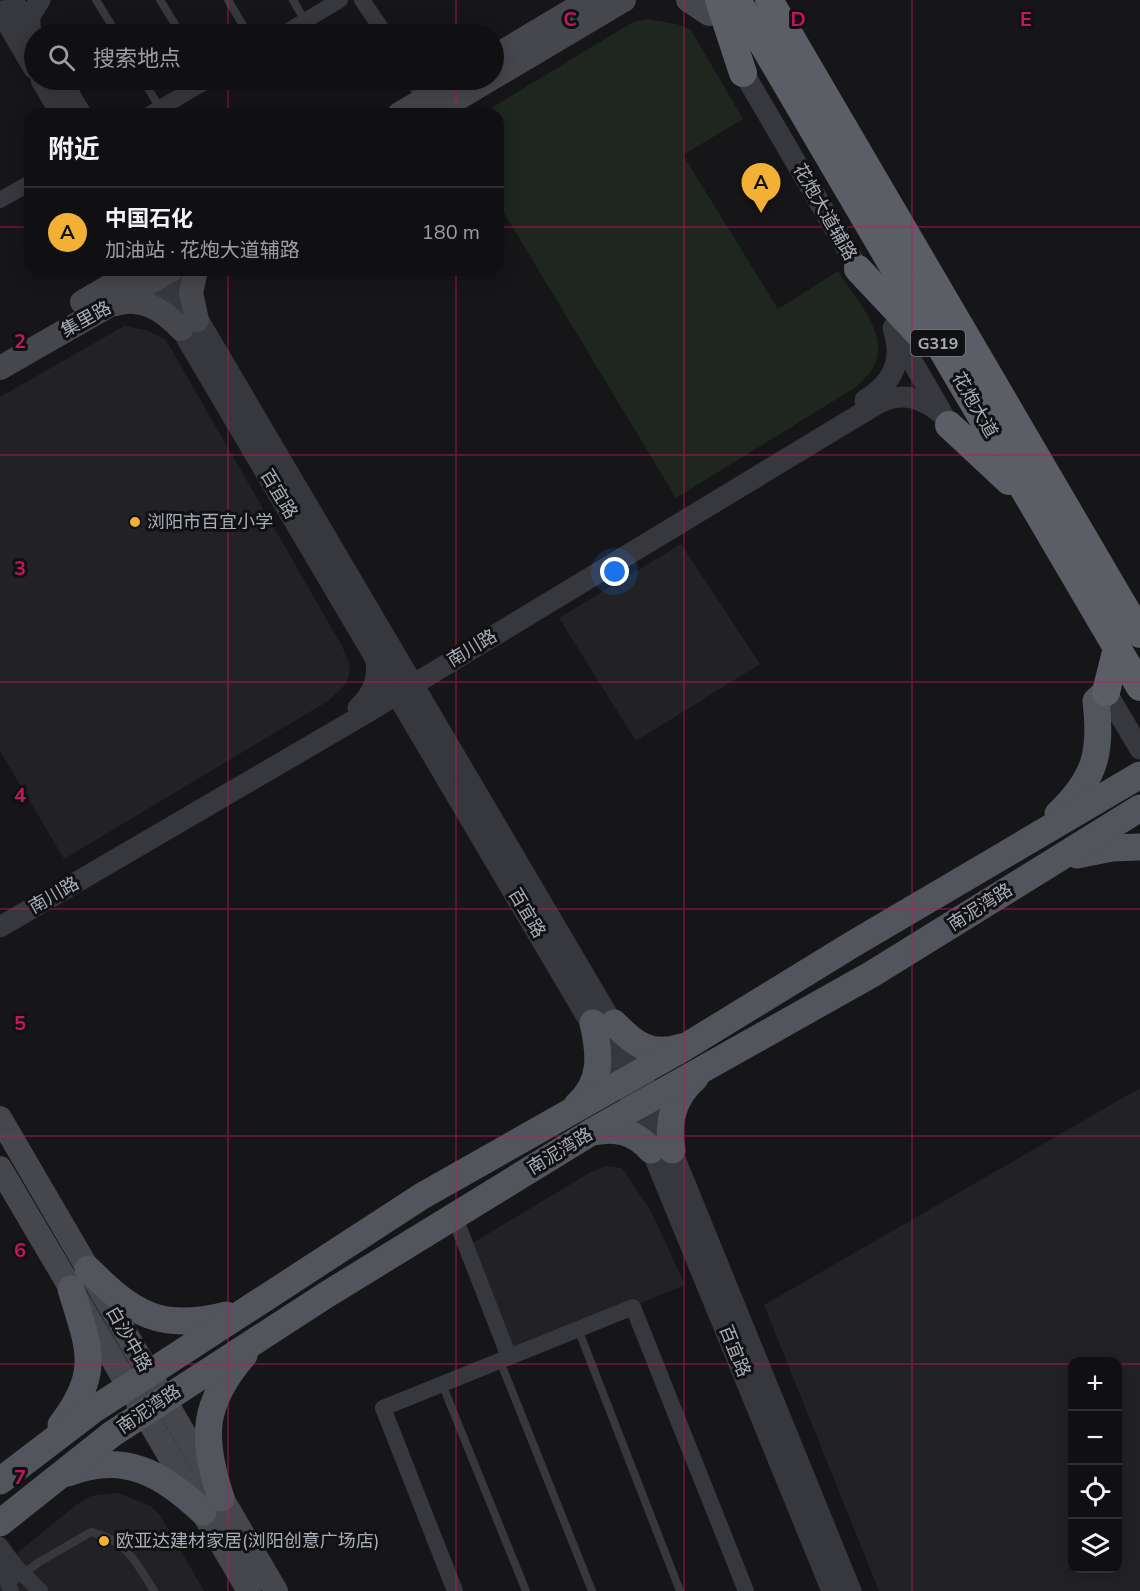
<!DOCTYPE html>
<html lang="zh">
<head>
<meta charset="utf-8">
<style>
	:root { --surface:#101012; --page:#19191b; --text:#f1f3f6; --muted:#9c9d9f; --line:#303032; --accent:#f2b134 }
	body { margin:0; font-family:"Nunito Sans","Noto Sans SC",sans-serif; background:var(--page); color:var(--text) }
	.controls { position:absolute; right:18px; bottom:18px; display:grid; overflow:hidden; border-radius:12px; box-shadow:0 3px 15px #0003 }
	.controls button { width:54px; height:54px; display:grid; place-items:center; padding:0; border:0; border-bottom:2px solid var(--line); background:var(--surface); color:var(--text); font:30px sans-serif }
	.you { position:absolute; left:615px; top:572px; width:21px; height:21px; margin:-15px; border:4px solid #fff; border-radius:50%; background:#1a73e8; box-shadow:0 0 0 9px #1a73e833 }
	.badge { display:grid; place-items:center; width:39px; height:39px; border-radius:50%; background:var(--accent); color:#111; font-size:20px; font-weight:700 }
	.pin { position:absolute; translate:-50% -50px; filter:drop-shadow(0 2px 3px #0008) }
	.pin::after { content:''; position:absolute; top:32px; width:21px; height:18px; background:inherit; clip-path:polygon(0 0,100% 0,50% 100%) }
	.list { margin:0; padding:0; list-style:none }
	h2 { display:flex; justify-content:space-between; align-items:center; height:78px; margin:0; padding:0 24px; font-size:26px }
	h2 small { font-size:20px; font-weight:400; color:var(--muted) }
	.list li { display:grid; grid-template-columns:39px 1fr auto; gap:18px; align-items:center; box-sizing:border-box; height:90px; padding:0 24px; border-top:2px solid var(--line) }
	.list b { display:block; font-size:22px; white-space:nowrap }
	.list p { margin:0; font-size:20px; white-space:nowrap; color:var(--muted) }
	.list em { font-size:20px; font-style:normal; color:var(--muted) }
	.icon { flex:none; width:33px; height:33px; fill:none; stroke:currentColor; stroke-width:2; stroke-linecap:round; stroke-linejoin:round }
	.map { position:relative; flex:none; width:1140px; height:1591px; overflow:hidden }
	.search { position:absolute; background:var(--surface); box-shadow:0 3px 15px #0003; left:24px; top:24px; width:480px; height:66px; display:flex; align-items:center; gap:15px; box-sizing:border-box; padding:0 21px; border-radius:33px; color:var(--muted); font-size:22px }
	.panel { position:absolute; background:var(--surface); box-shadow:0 3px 15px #0003; left:24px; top:108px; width:480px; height:168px; border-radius:18px }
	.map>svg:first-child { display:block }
</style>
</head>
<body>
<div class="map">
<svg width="1140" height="1591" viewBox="0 0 1140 1591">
	<rect width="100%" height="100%" fill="#161618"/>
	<!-- built -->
	<g fill="#222225" fill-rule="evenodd">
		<polygon points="124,326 146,330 166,340 342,646 350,665 349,676 344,686 328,701 64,859 0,751 0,397"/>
		<polygon points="681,544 760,664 636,741 559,618"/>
		<path d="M 1140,1088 L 1140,1591 L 879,1591 L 764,1305 ZM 1072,1362 L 1118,1362 L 1118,1568 L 1072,1568 Z"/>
		<polygon points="606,1166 622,1168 634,1186 650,1209 685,1285 509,1357 466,1247 591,1172"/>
		<polygon points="118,1493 150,1506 160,1515 204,1591 0,1591 0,1567 76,1505 91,1496"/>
	</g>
	<!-- green -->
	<path fill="#1e261f" d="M 647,19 L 677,24 L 691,30 L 743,119 L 683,155 L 778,309 L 838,271 C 863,310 904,349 856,387 L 676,498 L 498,203 L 498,114 L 481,114 L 633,22 Z"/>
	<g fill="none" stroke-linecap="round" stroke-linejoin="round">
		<!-- service -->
		<g stroke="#37383d" stroke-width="8">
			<polyline points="96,0 117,34"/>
			<polyline points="160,0 181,34"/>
			<polyline points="228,0 248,34"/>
			<polyline points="293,0 305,21"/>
			<polyline points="143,80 160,108"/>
			<polyline points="578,1329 680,1591"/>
			<polyline points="500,1361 592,1591"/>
			<polyline points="442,1384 526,1591"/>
			<path d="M 9,1585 L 39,1562 L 91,1532 C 125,1539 137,1563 154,1591"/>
		</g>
		<!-- minor -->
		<g stroke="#37383d" stroke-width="16">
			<polyline points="362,0 385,34"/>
			<polyline points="283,34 340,0"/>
			<polyline points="413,80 425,99"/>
			<polyline points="150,114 208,80"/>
			<polyline points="0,200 30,183"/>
			<polyline points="454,1215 509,1357"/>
			<polyline points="0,1545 16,1567 40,1591"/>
			<polyline points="0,1564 11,1591"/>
			<polyline points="455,1591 383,1408 633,1307 746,1591"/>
		</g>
		<!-- tertiary -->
		<g stroke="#37383d" stroke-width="21">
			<polyline points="13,0 34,36"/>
			<polyline points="0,11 34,69"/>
			<polyline points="30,29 30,16 40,0"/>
			<polyline points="736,60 866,282"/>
			<polyline points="41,80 61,114"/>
			<polyline points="61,80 81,114"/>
			<polyline points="150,270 181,329 620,1073 832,1591"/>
			<polyline points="169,270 636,1063 851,1591"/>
			<polyline points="898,337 941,411"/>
			<path d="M 865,400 C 893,383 904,360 893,328"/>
			<polyline points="1106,692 1140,749"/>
			<path d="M 358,708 C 373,693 380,679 375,657"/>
			<path d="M 0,927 L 368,712 L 877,404 C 903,390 923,398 944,416"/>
		</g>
		<!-- secondary -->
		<g stroke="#45474d" stroke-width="24">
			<polyline points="688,0 709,14"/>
			<polyline points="494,57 589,0"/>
			<polyline points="494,77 624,0"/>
			<polyline points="399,114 457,80"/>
			<polyline points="432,114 489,80"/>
			<polyline points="196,270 191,293 197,320"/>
			<polyline points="82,302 137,270"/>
			<path d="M 116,304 C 142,296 163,310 181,329"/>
			<polyline points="0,368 171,270"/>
			<polyline points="0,1118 276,1591"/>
			<polyline points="0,1168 249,1591"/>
		</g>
		<!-- primary -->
		<g stroke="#53555c" stroke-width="27">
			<path d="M 1058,814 C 1096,778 1102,751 1096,701 L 1106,692"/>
			<polyline points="1077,855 1112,848 1140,847"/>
			<path d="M 614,1023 C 634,1044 651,1057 681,1047"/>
			<path d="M 577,1105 C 603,1082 600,1054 593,1023"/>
			<path d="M 593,1132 C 617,1127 635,1132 651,1150"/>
			<path d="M 672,1150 C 667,1123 673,1097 695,1078"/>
			<path d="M 88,1269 C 133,1314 161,1332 226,1315"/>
			<path d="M 61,1425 C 102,1372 89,1348 71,1289"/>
			<path d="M 68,1473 C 124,1451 163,1474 203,1512"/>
			<polyline points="0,1481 93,1410 422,1196 685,1047 853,944 1140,775"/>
			<path d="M 221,1498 C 201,1437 202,1404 244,1355"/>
			<polyline points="0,1523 112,1434 326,1295 593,1131 872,974 1140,808"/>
		</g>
		<!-- trunk -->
		<g stroke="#5b5e65" stroke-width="28">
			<polyline points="719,0 743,73"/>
			<polyline points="737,0 1140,687"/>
			<polyline points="769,0 1140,634"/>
			<polyline points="858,269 920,335"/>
			<polyline points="949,425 1009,481"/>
			<polyline points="1106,692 1117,648"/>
		</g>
	</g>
	<!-- grid -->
	<path fill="none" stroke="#c2185b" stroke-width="1.5" stroke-opacity="0.55" d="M 228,0 L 228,34M 456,0 L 456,34M 684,0 L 684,1591M 912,0 L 912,1591M 228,80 L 228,114M 456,80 L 456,114M 0,227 L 30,227M 498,227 L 1140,227M 228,270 L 228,1591M 456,270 L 456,1591M 0,455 L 1140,455M 0,682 L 1140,682M 0,909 L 1140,909M 0,1136 L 1140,1136M 0,1364 L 1072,1364M 1118,1364 L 1140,1364"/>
	<!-- markers -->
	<g fill="#f2b134" stroke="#111113" stroke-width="2">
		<circle cx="135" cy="522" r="6"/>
		<circle cx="104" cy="1541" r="6"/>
	</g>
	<g text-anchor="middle" stroke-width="6" stroke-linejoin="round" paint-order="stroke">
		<!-- shield labels -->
		<rect fill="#111113" stroke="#7b7e86" stroke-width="1.5" x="911" y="330" width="54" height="26" rx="4.5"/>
		<g font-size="16" font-weight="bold" fill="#a8adb8">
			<text x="938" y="349">G319</text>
		</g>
		<!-- street labels -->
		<g font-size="18" fill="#a8adb8" stroke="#111113">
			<text transform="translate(825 212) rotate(60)" y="6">花炮大道辅路</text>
			<text transform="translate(86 319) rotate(-29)" y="6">集里路</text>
			<text transform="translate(975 405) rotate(60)" y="6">花炮大道</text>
			<text transform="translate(279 494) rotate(59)" y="6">百宜路</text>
			<text transform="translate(472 648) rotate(-31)" y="6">南川路</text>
			<text transform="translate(54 895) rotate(-30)" y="6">南川路</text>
			<text transform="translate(980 907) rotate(-32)" y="6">南泥湾路</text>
			<text transform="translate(527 913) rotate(59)" y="6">百宜路</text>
			<text transform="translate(560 1151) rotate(-31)" y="6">南泥湾路</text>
			<text transform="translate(129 1339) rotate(60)" y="6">白沙中路</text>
			<text transform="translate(735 1351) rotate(68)" y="6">百宜路</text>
			<text transform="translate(149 1409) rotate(-34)" y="6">南泥湾路</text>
		</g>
		<!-- poi labels -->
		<g font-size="18" fill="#a8adb8" stroke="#111113" text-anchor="start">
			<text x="147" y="528">浏阳市百宜小学</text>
			<text x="116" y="1547">欧亚达建材家居(浏阳创意广场店)</text>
		</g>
	</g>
	<g font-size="20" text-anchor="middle" font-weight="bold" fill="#c2185b" stroke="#111113" stroke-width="6" stroke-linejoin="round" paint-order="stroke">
		<text x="570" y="26">C</text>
		<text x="798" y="26">D</text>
		<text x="1026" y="26">E</text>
		<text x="20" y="348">2</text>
		<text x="20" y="575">3</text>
		<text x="20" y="802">4</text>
		<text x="20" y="1030">5</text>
		<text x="20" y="1257">6</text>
		<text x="20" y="1484">7</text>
	</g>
</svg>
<div class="controls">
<button>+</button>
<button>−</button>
<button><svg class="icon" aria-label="locate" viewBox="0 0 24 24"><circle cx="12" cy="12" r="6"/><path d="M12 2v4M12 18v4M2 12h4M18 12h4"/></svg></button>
<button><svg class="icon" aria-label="layers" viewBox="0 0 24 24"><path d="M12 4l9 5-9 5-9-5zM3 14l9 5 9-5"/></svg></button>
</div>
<div class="you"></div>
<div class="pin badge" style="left:761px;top:213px">A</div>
<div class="search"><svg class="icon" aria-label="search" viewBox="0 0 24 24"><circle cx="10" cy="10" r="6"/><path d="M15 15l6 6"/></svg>搜索地点</div>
<section class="panel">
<h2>附近<small></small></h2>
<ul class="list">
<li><span class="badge">A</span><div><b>中国石化</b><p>加油站 · 花炮大道辅路</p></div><em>180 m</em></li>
</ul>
</section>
</div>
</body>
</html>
